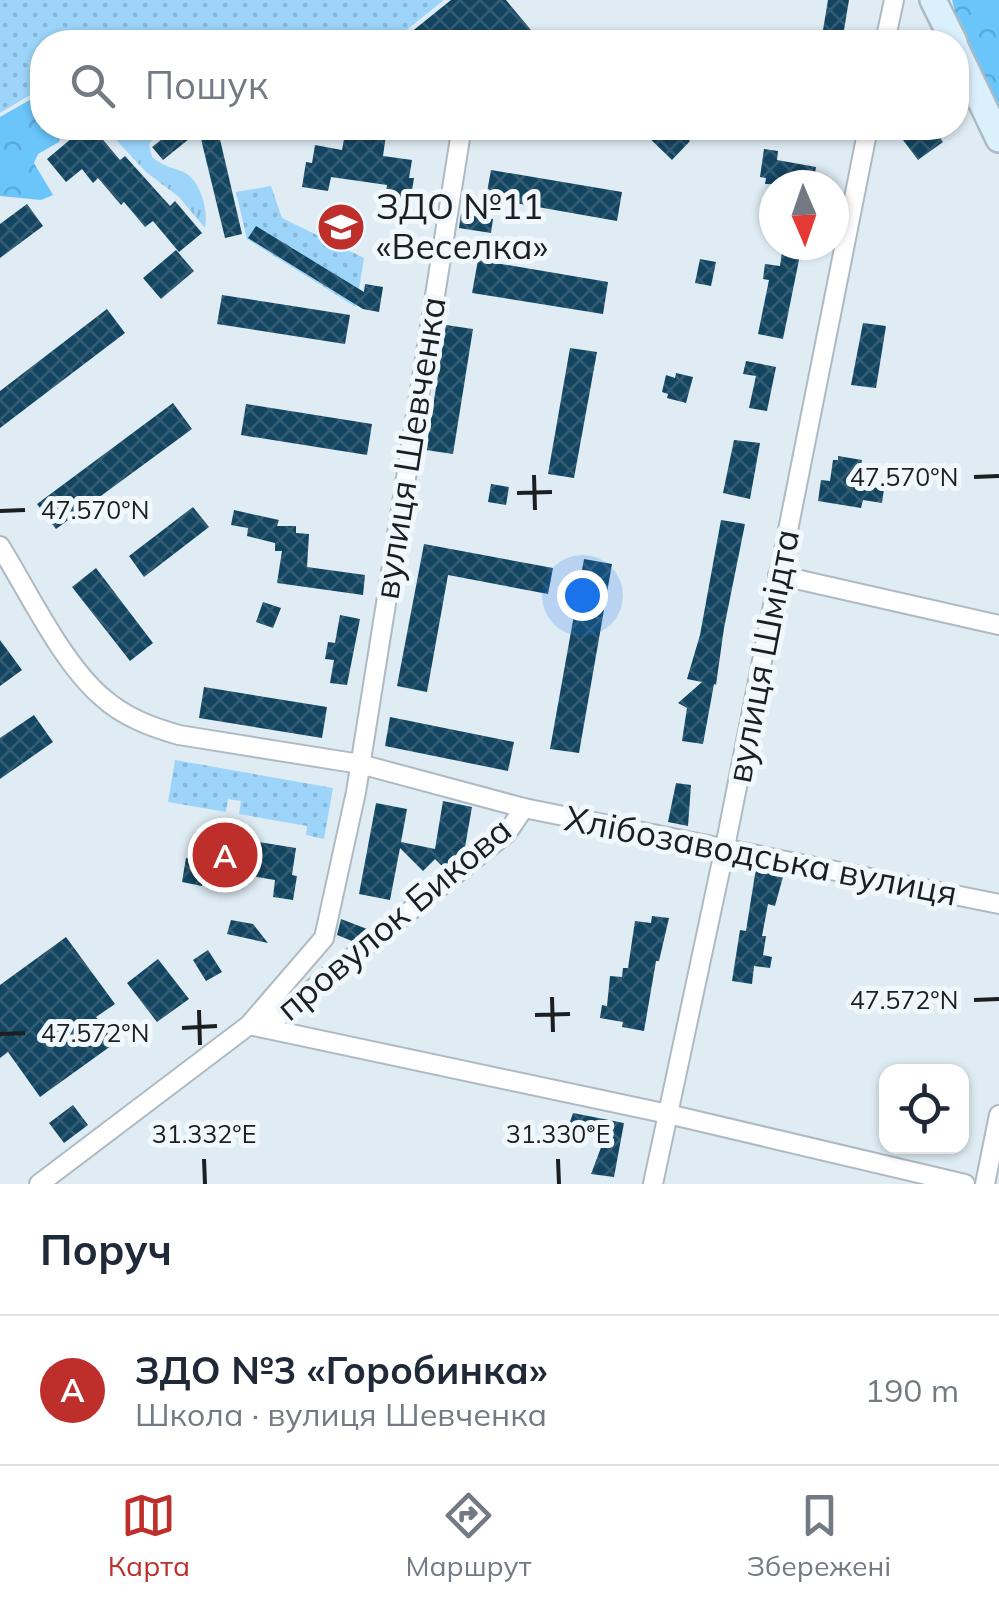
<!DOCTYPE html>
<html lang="uk">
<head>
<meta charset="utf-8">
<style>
	:root { --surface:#fff; --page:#f2f2f3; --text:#1f2937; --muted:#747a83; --line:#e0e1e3; --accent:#be2f2b }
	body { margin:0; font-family:Mulish,sans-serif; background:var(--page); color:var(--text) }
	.controls { position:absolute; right:30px; bottom:30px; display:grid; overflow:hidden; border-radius:20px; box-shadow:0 2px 8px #0004 }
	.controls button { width:90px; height:90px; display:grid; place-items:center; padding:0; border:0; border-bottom:2px solid var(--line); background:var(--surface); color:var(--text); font:50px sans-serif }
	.compass { position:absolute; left:759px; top:170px; width:90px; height:90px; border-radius:50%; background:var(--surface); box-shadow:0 2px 8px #0004; rotate:178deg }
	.you { position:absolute; left:582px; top:595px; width:35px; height:35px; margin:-25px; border:8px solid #fff; border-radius:50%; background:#1a73e8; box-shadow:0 0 0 15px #1a73e833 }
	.badge { display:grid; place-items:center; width:65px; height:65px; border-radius:50%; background:var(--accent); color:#fff; font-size:32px; font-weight:700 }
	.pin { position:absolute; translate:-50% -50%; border:5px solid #fff; box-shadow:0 2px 10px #0006 }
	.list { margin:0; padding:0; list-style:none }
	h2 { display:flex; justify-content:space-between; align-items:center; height:130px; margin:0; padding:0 40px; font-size:42px }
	h2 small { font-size:32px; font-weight:400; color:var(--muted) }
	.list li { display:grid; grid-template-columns:65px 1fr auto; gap:30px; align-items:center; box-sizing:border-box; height:150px; padding:0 40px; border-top:2px solid var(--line) }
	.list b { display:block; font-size:38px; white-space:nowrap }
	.list p { margin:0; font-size:32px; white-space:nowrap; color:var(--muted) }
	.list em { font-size:32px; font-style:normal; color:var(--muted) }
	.icon { flex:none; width:55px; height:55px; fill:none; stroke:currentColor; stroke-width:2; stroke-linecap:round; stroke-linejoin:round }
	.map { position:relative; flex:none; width:999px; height:1184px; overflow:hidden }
	.search { position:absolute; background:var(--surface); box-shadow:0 2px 8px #0004; left:30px; right:30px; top:30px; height:110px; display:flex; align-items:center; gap:25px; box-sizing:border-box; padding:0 35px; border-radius:40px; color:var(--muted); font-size:38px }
	.sheet { height:280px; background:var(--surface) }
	nav { display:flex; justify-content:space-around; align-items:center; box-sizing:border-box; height:140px; border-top:2px solid var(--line); background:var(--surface); font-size:28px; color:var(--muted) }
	nav a { display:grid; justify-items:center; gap:5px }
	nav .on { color:var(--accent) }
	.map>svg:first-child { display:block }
</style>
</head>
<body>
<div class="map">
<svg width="999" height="1184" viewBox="0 0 999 1184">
	<defs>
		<pattern id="grass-tufts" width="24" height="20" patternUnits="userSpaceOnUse" patternTransform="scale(2.5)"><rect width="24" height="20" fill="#9dd5fa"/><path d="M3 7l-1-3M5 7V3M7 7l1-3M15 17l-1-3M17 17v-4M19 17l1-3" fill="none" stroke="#87b6d6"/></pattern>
		<pattern id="forest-crowns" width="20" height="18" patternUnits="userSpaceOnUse" patternTransform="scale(2.5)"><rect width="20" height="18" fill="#6ac5fb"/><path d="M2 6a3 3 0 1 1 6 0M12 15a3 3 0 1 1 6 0" fill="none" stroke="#5ba9d7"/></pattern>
		<pattern id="park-dots" width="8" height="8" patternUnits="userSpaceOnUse" patternTransform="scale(2.5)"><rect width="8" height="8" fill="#9dd5fa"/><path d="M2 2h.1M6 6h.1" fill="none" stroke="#87b6d6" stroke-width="1.8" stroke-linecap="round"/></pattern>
		<pattern id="building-cross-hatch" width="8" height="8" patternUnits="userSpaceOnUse" patternTransform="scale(2.5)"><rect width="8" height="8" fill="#134561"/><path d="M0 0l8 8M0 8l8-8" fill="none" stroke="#355d73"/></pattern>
	</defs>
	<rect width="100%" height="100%" fill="#dfecf4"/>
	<!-- grass -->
	<path fill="url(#grass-tufts)" d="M 105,128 L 158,128 L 160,131 L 149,144 L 152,157 C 162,165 169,167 181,171 C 200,177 209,211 205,228 L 179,197 L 146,172 Z"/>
	<!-- forest -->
	<g fill="url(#forest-crowns)">
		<polygon points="952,0 999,0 999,109 955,12"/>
		<polygon points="40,94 42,128 63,128 59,142 38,154 34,163 53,195 41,200 0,196 0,117"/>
	</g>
	<!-- park -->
	<g fill="url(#park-dots)">
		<polygon points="0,0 444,0 404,32 413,42 163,42 147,38 145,42 132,36 120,42 42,42 42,88 0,113"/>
		<polygon points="271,186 282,218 364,258 356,307 247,239 236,192"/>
		<polygon points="175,760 333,788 324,839 306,835 307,826 239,814 241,801 228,799 226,812 168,802"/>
	</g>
	<!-- building -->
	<g fill="url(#building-cross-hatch)">
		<polygon points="451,0 506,0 541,42 418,42 410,33"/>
		<polygon points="828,0 849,0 842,42 821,42"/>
		<polygon points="84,128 93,128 120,160 125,156 170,206 175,201 202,233 179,252 153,221 145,227 124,202 121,205 98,178 93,183 82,169 66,182 47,159"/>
		<polygon points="176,128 180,128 189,139 163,160 152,147"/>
		<polygon points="346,128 387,128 383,156 412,160 409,178 414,178 410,203 385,200 387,185 331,177 328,191 302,187 306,162 312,163 315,145 342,150"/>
		<polygon points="639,128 676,128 690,141 672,160"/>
		<polygon points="894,128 933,128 943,142 918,160"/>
		<polygon points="219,135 242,234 225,238 201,139"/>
		<polygon points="764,149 778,151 777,160 816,167 813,185 765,184 766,178 760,177"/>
		<polygon points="491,170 622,192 617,221 486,198"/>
		<polygon points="27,204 43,226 0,258 0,224"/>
		<polygon points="461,214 493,219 491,233 459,228"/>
		<polygon points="256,226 364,292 365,284 383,287 379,312 363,309 248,238"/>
		<polygon points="783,245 802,245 783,339 758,334 769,280 763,279 765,264 780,266"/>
		<polygon points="176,250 194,271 161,299 143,278"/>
		<polygon points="700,259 716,262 711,286 695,283"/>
		<polygon points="478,260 608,282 603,314 472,293"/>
		<polygon points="222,295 350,315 345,344 217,324"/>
		<polygon points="107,309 125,333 0,428 0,391"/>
		<polygon points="863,323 886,326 876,388 851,385"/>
		<polygon points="446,325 473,329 453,454 426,450"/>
		<polygon points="570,348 597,352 574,478 548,474"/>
		<polygon points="746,361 776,367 767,411 749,408 756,376 743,374"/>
		<polygon points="676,373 693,377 686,403 667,398 668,394 662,392 666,375 675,378"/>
		<polygon points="173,403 192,429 56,529 37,504"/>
		<polygon points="246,404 372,424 367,455 241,435"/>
		<polygon points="734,440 760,443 750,499 723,493"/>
		<polygon points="838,456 862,460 858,485 884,489 882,503 863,500 861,508 818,501 821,480 830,481 833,460 838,460"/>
		<polygon points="491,484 509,487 506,505 488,502"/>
		<polygon points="193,507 209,527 144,577 129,556"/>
		<polygon points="234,510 279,520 277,526 296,526 296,533 309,534 307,567 365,575 363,595 277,583 282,551 275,551 275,543 247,536 248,528 231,525"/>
		<polygon points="721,520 745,524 724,628 716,685 714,684 703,744 682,741 687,708 678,703 702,682 687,679 700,635"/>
		<polygon points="424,544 553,568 548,594 448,575 427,692 397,686"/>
		<polygon points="584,559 612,564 579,753 550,749"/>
		<polygon points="96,568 153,643 130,661 72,587"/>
		<polygon points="263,602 281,608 273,628 256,622"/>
		<polygon points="340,615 360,619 347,685 330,683 334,660 325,659 328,642 335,643"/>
		<polygon points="0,640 22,670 0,686"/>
		<polygon points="204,687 327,707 322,738 199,718"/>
		<polygon points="34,715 53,742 0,779 0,738"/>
		<polygon points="390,717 514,742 508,771 385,746"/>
		<polygon points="676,783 691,785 688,826 668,822"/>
		<polygon points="443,801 472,807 465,847 444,868 435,859 423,871 400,848 390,900 359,894 376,803 407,809 401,842 435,849"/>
		<polygon points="195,832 296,848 292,875 297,876 293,900 273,897 275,880 205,868 202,886 182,882 186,858 191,859"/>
		<polygon points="756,868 784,873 775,906 768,904 762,936 766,936 763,955 772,957 770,968 754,966 752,984 732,981 740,930 746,931"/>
		<polygon points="652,916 669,918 659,961 656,961 644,1031 622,1027 623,1022 600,1018 602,1005 607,1006 610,976 622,977 623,968 628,968 635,921 651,923"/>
		<polygon points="341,919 367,929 352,941 337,935"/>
		<polygon points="231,920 253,924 268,943 227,934"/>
		<polygon points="66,937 115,1004 96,1017 115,1043 40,1097 8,1052 0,1058 0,985"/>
		<polygon points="208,950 222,972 206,981 193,960"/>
		<polygon points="158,959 189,999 157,1022 127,983"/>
		<polygon points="73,1105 88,1125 64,1143 49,1123"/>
		<polygon points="573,1113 624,1123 614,1177 591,1174 605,1137 568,1128"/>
	</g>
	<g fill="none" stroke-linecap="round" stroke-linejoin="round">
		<!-- minor casing -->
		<g stroke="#aebac3" stroke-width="22">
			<g id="minor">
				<polyline points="885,42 894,0"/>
				<path d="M 0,546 C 28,591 62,663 102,697 C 124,717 151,727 179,735 L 360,764 L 524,808 L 999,904"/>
				<polyline points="778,575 999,625"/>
				<polyline points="249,1025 668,1114 965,1184"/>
				<polyline points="264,1028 507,833 524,808"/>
				<polyline points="39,1184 249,1025 324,938 356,792 461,132"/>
				<polyline points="653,1184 725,847 868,128"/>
				<polyline points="985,1184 999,1115"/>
			</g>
		</g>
		<!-- secondary casing -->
		<g stroke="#aebac3" stroke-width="30">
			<g id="secondary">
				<polyline points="933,0 954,42"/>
				<polyline points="956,49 999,139"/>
			</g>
		</g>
		<!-- minor -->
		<use href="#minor" stroke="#fff" stroke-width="18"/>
		<!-- secondary -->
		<use href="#secondary" stroke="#dbf0fd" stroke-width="25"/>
	</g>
	<!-- ticks -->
	<path fill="none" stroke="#1b1f22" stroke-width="4" d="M 534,475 L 535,510M 974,477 L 999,476M 517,493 L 552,492M 0,511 L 25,510M 552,997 L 553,1032M 974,1000 L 999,999M 199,1010 L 200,1045M 535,1015 L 570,1014M 182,1028 L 217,1026M 0,1034 L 25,1033M 204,1159 L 205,1184M 558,1159 L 559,1184"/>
	<!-- icons -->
	<defs>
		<g id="school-disc" transform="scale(2.5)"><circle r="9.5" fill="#be2f2b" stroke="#f0f8fd"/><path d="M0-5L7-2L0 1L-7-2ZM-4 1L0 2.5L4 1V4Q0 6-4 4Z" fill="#fff"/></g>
	</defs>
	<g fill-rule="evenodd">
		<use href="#school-disc" x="341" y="227"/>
	</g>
	<g text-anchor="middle" stroke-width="10" stroke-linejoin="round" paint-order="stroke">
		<!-- poi labels -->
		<g font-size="35" fill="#1b1f22" stroke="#f0f8fd" text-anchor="start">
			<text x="376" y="219">ЗДО №11<tspan x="376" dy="40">«Веселка»</tspan></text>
		</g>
		<!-- street labels -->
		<g font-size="35" fill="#1b1f22" stroke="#f0f8fd">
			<text transform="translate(410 448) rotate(-81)" y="12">вулиця Шевченка</text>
			<text transform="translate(763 656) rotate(-79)" y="12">вулиця Шмідта</text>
			<text transform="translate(761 856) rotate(11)" y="12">Хлібозаводська вулиця</text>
			<text transform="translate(394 919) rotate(-40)" y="12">провулок Бикова</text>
		</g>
	</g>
	<g font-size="25" text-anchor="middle" fill="#1b1f22" stroke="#f0f8fd" stroke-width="10" stroke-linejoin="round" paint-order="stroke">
		<text x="904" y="486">47.570°N</text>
		<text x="95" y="519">47.570°N</text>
		<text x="904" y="1009">47.572°N</text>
		<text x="95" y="1042">47.572°N</text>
		<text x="204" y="1143">31.332°E</text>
		<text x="558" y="1143">31.330°E</text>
	</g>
</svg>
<div class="controls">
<button><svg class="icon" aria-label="locate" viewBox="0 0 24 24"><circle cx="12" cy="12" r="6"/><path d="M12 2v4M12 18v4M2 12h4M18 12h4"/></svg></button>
</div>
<svg class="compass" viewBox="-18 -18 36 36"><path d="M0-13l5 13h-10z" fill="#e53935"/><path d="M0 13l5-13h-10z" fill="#747a83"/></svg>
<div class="you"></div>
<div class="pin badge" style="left:225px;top:855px">A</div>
<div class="search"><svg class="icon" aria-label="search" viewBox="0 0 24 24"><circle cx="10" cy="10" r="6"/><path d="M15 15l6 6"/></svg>Пошук</div>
</div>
<section class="sheet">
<h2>Поруч<small></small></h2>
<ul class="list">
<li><span class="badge">A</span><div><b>ЗДО №3 «Горобинка»</b><p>Школа · вулиця Шевченка</p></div><em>190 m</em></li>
</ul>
</section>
<nav>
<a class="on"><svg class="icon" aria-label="map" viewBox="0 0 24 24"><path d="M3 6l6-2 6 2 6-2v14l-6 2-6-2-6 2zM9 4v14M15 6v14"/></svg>Карта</a>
<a><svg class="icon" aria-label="directions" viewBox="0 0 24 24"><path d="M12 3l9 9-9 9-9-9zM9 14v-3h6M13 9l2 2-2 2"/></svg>Маршрут</a>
<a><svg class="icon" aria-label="saved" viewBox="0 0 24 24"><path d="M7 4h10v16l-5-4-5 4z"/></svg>Збережені</a>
</nav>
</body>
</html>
